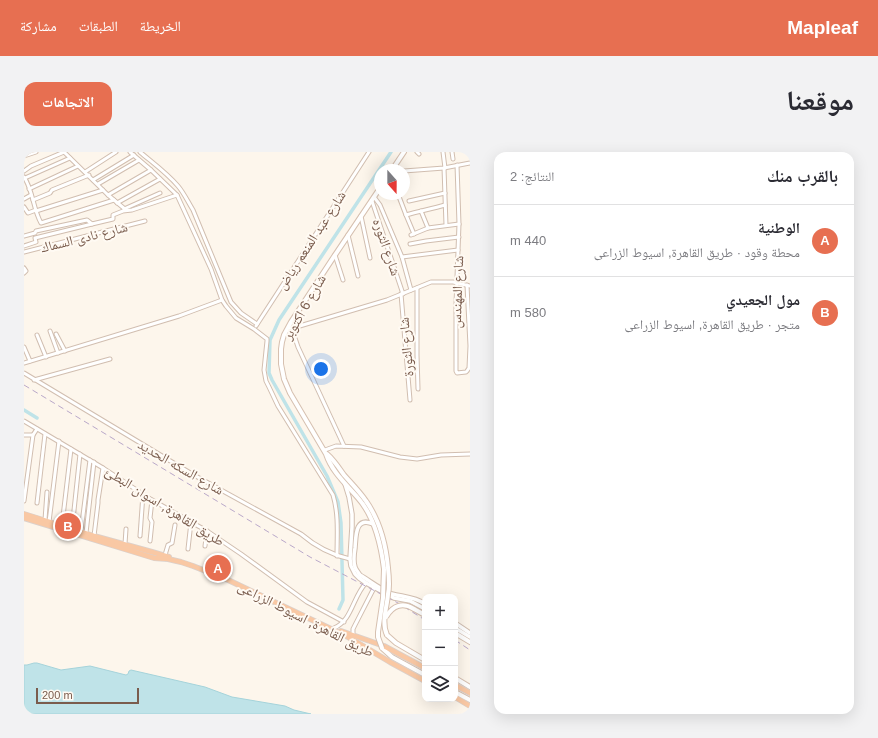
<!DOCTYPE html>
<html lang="ar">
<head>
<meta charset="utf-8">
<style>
	:root { --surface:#fff; --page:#f2f2f3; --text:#2b2b33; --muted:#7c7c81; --line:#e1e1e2; --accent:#e76f51 }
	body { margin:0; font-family:Helvetica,"Noto Naskh Arabic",sans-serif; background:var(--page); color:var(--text); direction:rtl }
	.controls { position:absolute; right:12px; bottom:12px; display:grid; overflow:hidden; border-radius:8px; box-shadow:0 4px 16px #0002 }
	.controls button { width:36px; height:36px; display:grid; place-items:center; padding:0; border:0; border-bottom:1px solid var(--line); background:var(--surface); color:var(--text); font:20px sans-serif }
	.compass { position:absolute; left:350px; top:12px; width:36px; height:36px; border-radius:50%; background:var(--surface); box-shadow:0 4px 16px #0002; rotate:159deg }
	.scale { position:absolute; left:12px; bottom:10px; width:103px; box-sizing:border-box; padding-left:4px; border:2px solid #7a5c4d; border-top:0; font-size:11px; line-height:14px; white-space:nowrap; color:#7a5c4d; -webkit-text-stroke:3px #fffaf3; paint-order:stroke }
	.you { position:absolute; left:297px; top:217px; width:14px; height:14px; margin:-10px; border:3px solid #fff; border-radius:50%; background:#1a73e8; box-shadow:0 0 0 6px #1a73e833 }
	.badge { display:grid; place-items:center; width:26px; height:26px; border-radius:50%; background:var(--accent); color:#fff; font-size:13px; font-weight:700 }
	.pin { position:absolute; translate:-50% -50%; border:2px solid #fff; box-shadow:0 1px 4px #0006 }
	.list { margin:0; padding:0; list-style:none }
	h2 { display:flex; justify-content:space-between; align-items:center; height:52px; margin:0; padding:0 16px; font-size:17px }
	h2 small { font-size:13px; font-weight:400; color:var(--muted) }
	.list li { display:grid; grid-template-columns:26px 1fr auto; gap:12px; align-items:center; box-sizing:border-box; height:72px; padding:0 16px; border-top:1px solid var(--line) }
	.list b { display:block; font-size:15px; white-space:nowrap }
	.list p { margin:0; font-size:13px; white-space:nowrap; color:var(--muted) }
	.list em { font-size:13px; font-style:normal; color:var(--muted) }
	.icon { flex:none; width:22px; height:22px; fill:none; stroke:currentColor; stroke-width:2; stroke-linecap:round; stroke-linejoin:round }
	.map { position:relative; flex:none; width:446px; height:562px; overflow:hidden; direction:ltr; border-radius:12px }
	header { display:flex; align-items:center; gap:24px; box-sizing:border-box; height:56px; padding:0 20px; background:var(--accent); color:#fff }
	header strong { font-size:19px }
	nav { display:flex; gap:22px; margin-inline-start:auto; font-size:14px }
	.intro { display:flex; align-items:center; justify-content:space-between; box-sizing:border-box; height:96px; padding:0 24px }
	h1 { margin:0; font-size:28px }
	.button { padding:10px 18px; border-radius:12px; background:var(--accent); color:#fff; font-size:14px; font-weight:700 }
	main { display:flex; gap:24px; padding:0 24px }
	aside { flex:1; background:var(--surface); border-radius:12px; box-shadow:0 4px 16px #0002 }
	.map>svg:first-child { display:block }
</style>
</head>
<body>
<header>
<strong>Mapleaf</strong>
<nav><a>الخريطة</a><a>الطبقات</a><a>مشاركة</a></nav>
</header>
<div class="intro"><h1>موقعنا</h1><a class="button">الاتجاهات</a></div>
<main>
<aside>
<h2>بالقرب منك<small>النتائج: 2</small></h2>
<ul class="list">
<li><span class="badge">A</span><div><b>الوطنية</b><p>محطة وقود · طريق القاهرة, اسيوط الزراعى</p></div><em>440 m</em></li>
<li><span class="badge">B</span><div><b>مول الجعيدي</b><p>متجر · طريق القاهرة, اسيوط الزراعى</p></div><em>580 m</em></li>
</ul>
</aside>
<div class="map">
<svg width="446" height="562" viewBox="0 0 446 562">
	<rect width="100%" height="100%" fill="#fdf6ec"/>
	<!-- water -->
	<polygon fill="#bfe3e8" stroke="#a5d3da" points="10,511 13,511 37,518 66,514 102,523 104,522 105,519 107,518 181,535 208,545 261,554 270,558 287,562 0,562 0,513 3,513"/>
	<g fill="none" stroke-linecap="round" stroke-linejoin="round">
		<!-- canal -->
		<g stroke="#bfe3e8" stroke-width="3.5">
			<polyline points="0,258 13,266"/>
			<polyline points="315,457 319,448 317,371 314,350 303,324 248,228 245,221 246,188 255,168 367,0"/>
		</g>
		<!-- minor casing -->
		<g stroke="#d1beb0" stroke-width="5">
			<g id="minor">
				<polyline points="40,0 84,43 102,58"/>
				<path d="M 106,0 L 127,18 L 153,43 L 187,117 L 198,148 L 202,154 L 212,166 L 230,177 L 243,187 L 243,189 L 240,218 L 242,229 L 245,235 L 254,254 L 309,343 C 315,363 313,384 313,404"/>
				<path d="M 116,0 C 129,11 143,21 154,34 C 160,41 164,50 169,58 L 207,150 L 217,161 L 233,172"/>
				<polyline points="393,0 395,2"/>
				<polyline points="419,0 421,16"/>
				<polyline points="428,0 429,7"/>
				<polyline points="446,0 446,1"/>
				<polyline points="0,4 12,0"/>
				<polyline points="433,13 435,72 432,152 432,219 433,221 442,220 443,219 445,216 446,194 443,133"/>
				<polyline points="420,16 422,73"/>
				<polyline points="0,19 7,14 40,0"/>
				<polyline points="380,19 420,16 446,11"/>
				<polyline points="61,20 92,0"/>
				<path d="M 0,25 C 9,38 9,57 17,71 L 90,48"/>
				<polyline points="1,26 46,6"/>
				<polyline points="69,28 110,3"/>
				<polyline points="74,32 115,8"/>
				<polyline points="5,37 54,14"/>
				<polyline points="374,42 382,63 390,82"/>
				<polyline points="84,43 127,18"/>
				<polyline points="350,45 356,53 378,105 387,138"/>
				<polyline points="0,47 7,43"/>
				<polyline points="9,48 26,41 28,38 65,23"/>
				<polyline points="348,49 379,142"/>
				<polyline points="385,49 421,41"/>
				<polyline points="93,51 136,27"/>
				<polyline points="0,55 4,61 12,58"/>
				<polyline points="100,57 136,41"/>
				<polyline points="12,59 79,38"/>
				<polyline points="397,59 404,76"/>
				<path d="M 382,63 C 395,59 408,57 421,53"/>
				<polyline points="337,64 346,106"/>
				<polyline points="324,83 334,124"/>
				<polyline points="387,83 404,76 435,72"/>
				<polyline points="0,84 11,81 12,79 63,68 68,72 89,67 89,63 99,59 108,58 153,43"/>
				<polyline points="386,92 402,89 435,85"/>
				<polyline points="0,94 12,90 11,86 68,72"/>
				<polyline points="0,100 121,69"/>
				<polyline points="311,103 319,128"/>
				<polyline points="378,105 434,98"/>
				<polyline points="0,116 2,119 0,121"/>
				<polyline points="393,136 393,203 394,237"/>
				<polyline points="377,142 386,248"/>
				<polyline points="232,174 345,0"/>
				<polyline points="264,176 269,176 363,148 407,130 429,130 446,134"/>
				<polyline points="269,176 271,186 274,195 320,294"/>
				<polyline points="26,179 34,201"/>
				<polyline points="32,182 41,199"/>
				<polyline points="13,183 22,205"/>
				<polyline points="0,195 6,209"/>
				<polyline points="0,211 155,164 198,148"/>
				<path d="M 0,221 L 168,322 L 277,382 C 291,394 308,403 326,407"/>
				<polyline points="10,228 86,207"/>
				<polyline points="0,269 79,316 128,348 183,379 217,402 283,450 320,470"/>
				<polyline points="0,283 9,283 13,277"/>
				<polyline points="301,298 312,294 337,295 376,305 393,307 417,303 446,302"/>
				<polyline points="0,349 9,283"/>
				<polyline points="13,351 21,282"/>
				<polyline points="21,368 23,340"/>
				<polyline points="25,370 35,289"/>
				<polyline points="38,373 47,297"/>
				<polyline points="48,377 56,302"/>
				<polyline points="57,379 66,308"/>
				<polyline points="62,381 70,310"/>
				<polyline points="70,384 74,351 74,348 79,316"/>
				<polyline points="116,384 119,342"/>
				<polyline points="126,389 128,370 126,366 128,348"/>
				<polyline points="101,392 102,377"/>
				<polyline points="181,394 183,379"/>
				<polyline points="164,397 167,370"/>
				<polyline points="141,403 144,393 148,391 151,373"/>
				<path d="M 310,476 C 328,469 329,444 342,431"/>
				<polyline points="329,483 329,477 331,473 350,436"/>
			</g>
		</g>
		<!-- tertiary casing -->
		<g stroke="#d1beb0" stroke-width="5.5">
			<g id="tertiary">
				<polyline points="321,332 325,345 328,362 328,375 326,407 327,414 331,422 335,426 342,431 370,446 386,449 401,457"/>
				<path d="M 349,372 C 331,364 332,384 331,396 C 330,402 329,409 331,415 C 332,418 334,420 336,423 C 346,429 357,438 368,442 C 380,445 391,445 401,452"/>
				<polyline points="431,471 446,481"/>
				<polyline points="431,476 446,485"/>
			</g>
		</g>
		<!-- secondary casing -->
		<g stroke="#d6c0b0" stroke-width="6">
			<g id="secondary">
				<polyline points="368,18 380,0"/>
				<path d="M 356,36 L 311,103 L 267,170 L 260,183 L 258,190 L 257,197 L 257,212 L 260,227 L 266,241 L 302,302 C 308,320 322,332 334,346 C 351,365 357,393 360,417"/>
				<path d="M 303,302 C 310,308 315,316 320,323 C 328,332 336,340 342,349 C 356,369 362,393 364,416"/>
				<polyline points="390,457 401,463"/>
				<polyline points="431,481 446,490"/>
				<polyline points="363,483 372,491 401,508"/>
				<polyline points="358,496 368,505 401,523"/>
				<polyline points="431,526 446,535"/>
				<polyline points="431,540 446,548"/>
			</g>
		</g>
		<!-- trunk casing -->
		<g stroke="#dad1cd" stroke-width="6">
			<g id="trunk">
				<polyline points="0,362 70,384 128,400 145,405"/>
				<polyline points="0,366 130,406 144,407 157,410 169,414 202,427 324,485 366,510 401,529"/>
				<polyline points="317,479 360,494 401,516"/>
				<polyline points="431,533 446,541"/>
				<polyline points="431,545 446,554"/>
			</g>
		</g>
		<!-- minor -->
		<use href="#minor" stroke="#fff" stroke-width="3"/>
		<!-- tertiary -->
		<use href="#tertiary" stroke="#fff" stroke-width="3.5"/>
		<!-- secondary -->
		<use href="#secondary" stroke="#fff" stroke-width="4"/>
		<!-- trunk -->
		<use href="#trunk" stroke="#f9c8a4" stroke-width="4.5"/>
		<!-- rail -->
		<g stroke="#b9a8c9" stroke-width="1" stroke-dasharray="6 4" stroke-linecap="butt">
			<polyline points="0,233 286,405 374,451 401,468"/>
			<polyline points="431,488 446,498"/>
		</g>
		<!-- secondary-bridge casing -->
		<g stroke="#d6c0b0" stroke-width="6" stroke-linecap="butt">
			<g id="secondary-bridge">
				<path d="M 362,465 C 369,453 379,450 390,457"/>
				<path d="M 363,483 C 357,470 363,456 364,442 C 366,434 365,425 364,416"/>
				<polyline points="358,496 354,485 354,480 359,446 360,417"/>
			</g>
		</g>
		<!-- secondary-bridge -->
		<use href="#secondary-bridge" stroke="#fff" stroke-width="4"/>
	</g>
	<g text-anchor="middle" stroke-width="4" stroke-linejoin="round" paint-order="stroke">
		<!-- street labels -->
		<g font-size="14" fill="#7a5c4d" stroke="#fffaf3">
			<text transform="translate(60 85) rotate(-14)" y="5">شارع نادى السماك</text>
			<text transform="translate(287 88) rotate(-57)" y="5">شارع عبد المنعم رياض</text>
			<text transform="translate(363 95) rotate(71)" y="5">شارع الثوره</text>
			<text transform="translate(433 140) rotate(-88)" y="5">شارع المهندس</text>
			<text transform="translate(280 155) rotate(-60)" y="5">شارع 6 اكتوبر</text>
			<text transform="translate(382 195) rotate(-95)" y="5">شارع الثورة</text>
			<text transform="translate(157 315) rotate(30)" y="5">شارع السكه الحديد</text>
			<text transform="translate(141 354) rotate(32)" y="5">طريق القاهرة, اسوان البطئ</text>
			<text transform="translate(282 467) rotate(27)" y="5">طريق القاهرة, اسيوط الزراعى</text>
		</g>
	</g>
</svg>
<div class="controls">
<button>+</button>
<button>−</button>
<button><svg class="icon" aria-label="layers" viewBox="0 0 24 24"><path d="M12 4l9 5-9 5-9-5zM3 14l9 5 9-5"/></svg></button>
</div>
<svg class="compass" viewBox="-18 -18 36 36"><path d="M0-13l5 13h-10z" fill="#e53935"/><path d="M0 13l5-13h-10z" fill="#7c7c81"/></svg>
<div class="scale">200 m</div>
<div class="you"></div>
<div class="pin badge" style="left:194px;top:416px">A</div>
<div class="pin badge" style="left:44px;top:374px">B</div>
</div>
</main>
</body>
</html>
